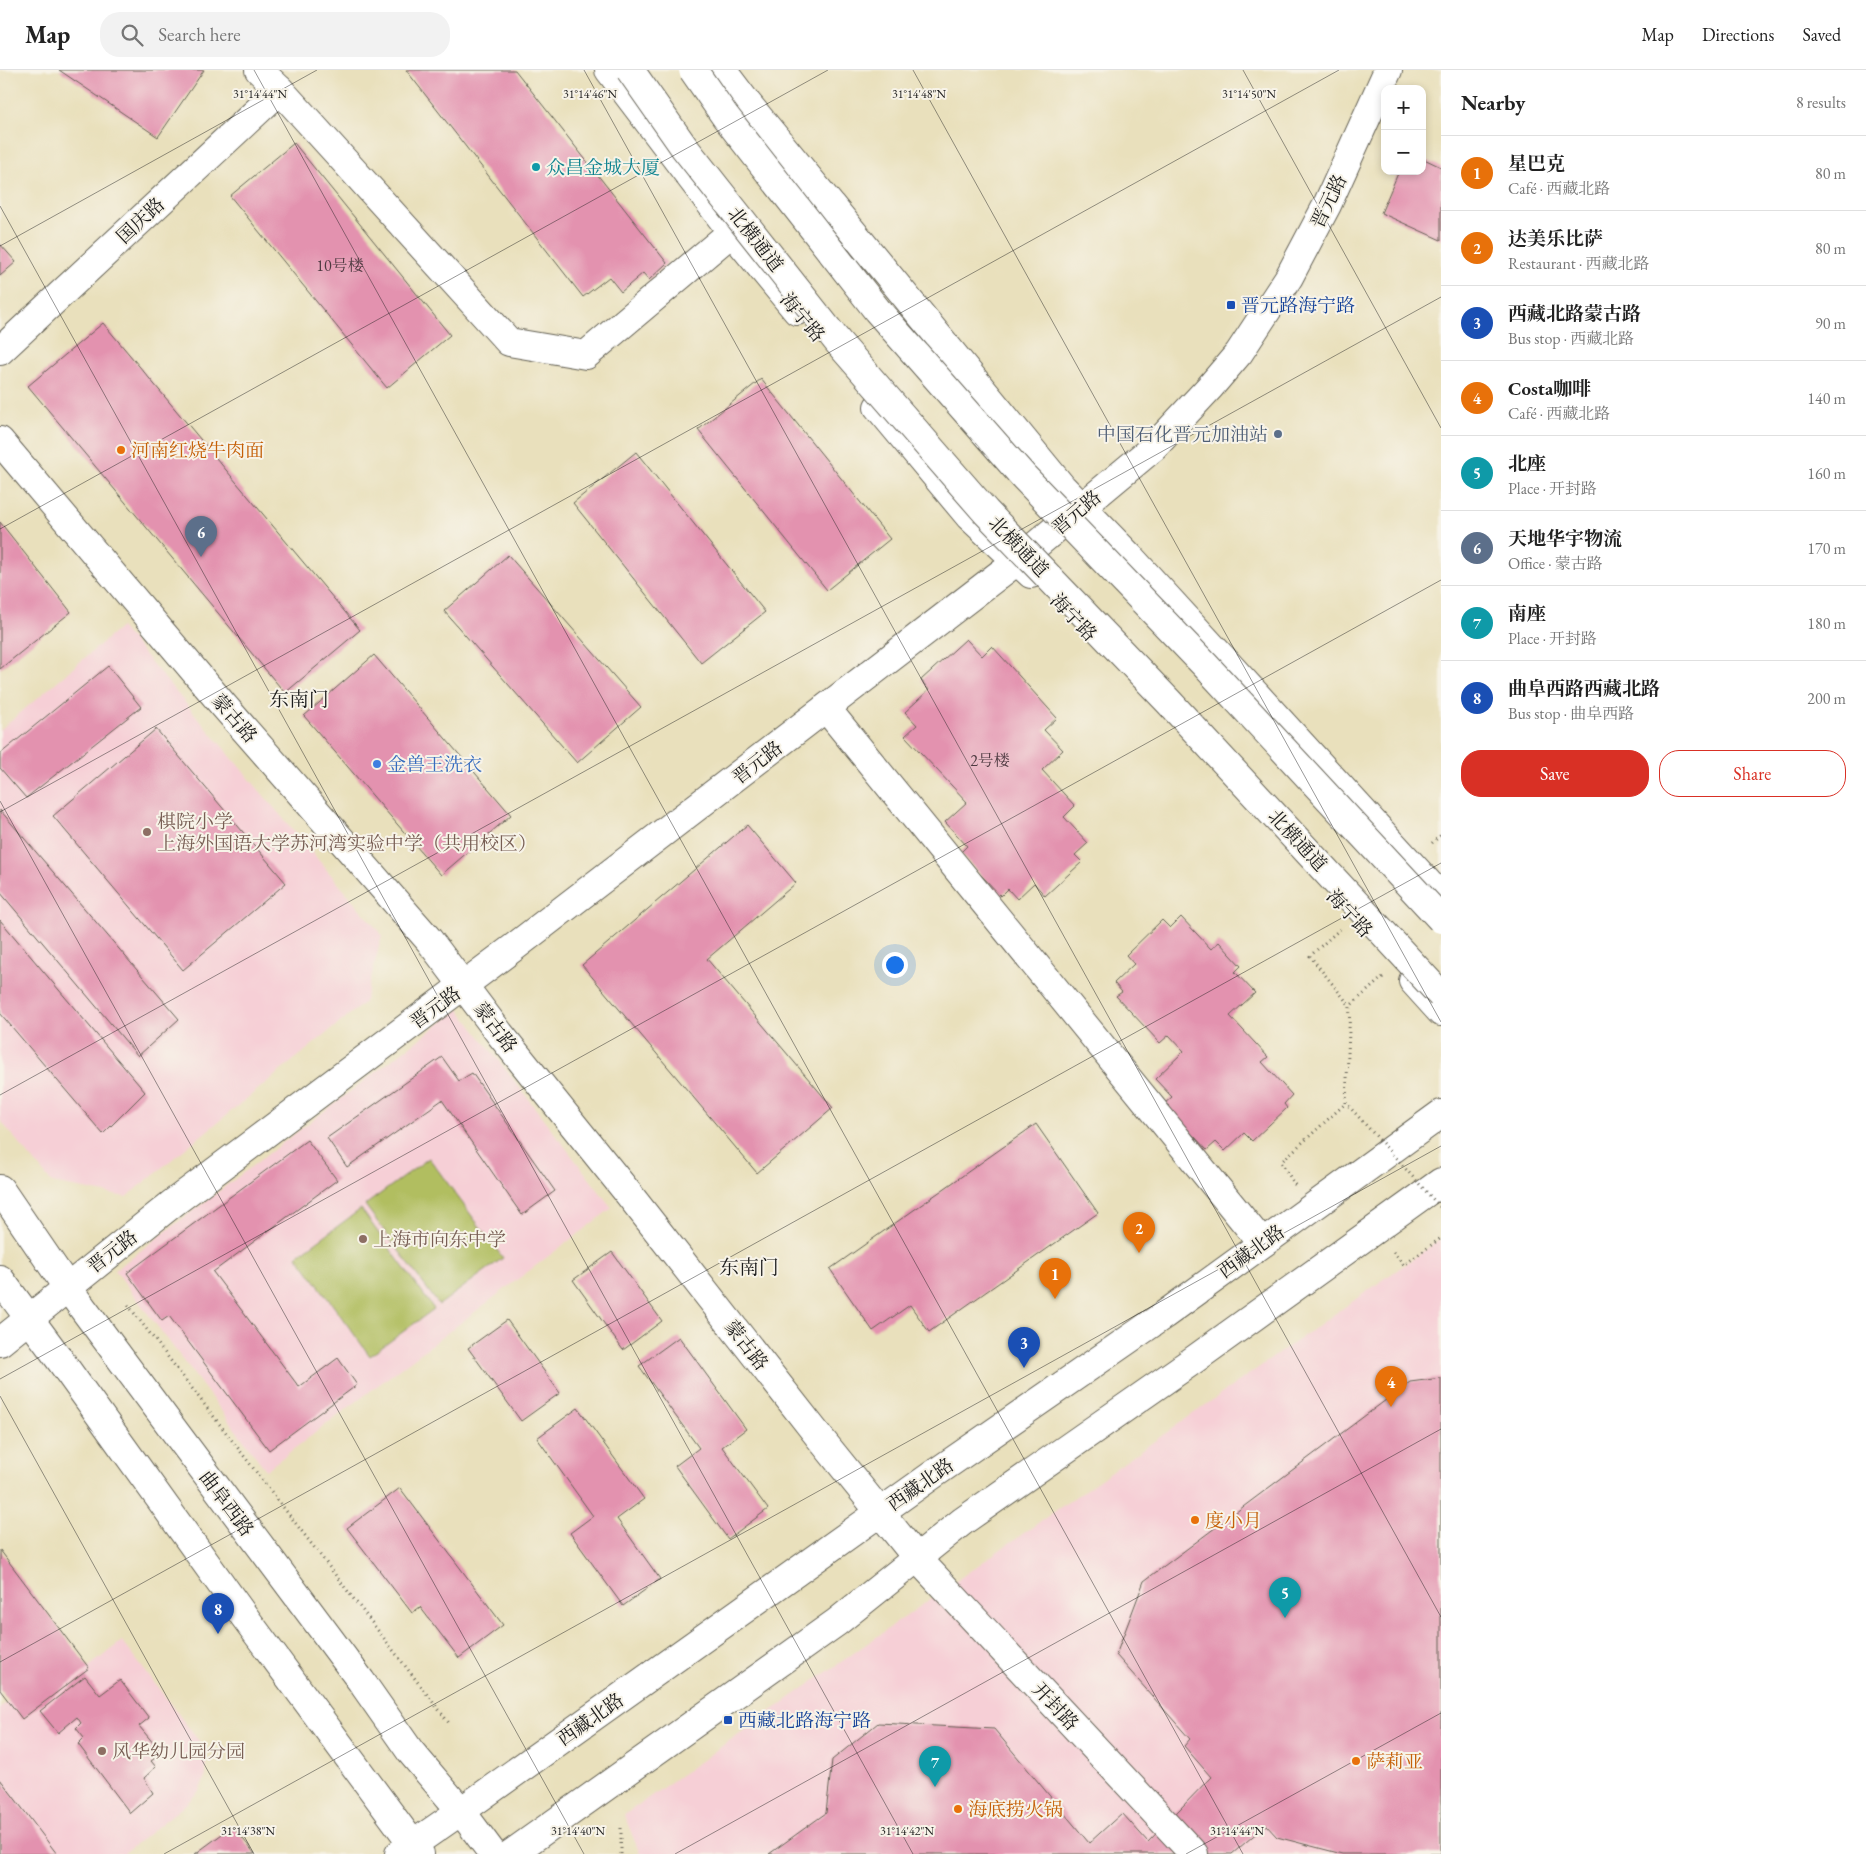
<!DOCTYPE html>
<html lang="en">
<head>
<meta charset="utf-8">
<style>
	:root { --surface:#fff; --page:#f2f2f2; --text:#222; --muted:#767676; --line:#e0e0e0; --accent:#d93025 }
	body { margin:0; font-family:"EB Garamond","Noto Serif SC",serif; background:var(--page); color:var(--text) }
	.controls { position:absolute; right:15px; top:15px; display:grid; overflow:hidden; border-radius:10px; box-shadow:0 2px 8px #0003 }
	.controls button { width:45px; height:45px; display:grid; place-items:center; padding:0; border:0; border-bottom:1px solid var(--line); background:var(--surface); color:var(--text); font:25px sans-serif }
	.you { position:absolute; left:894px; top:894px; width:18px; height:18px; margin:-12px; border:4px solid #fff; border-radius:50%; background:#1a73e8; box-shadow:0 0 0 8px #1a73e833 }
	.badge { display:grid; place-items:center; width:32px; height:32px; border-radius:50%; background:var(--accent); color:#fff; font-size:16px; font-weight:700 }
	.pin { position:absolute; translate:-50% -41px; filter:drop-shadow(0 1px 2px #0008) }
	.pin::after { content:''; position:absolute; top:26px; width:18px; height:15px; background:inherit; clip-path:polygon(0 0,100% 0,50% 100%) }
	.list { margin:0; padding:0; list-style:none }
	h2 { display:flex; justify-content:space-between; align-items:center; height:65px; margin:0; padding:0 20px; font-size:21px }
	h2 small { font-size:16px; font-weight:400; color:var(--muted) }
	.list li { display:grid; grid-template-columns:32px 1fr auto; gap:15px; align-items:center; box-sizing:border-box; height:75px; padding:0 20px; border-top:1px solid var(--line) }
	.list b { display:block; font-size:19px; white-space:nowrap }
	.list p { margin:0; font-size:16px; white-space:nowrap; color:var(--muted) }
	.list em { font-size:16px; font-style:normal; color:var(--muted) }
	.actions { display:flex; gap:10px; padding:15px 20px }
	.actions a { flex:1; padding:11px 0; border:1px solid var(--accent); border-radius:20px; text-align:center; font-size:18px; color:var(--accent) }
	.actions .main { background:var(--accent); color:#fff }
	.icon { flex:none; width:28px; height:28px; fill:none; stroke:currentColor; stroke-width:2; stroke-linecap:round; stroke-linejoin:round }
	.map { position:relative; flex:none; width:1441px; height:1784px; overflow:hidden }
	header { display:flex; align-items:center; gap:30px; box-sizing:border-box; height:70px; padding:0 25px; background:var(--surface); border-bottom:1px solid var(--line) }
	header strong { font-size:24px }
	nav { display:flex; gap:28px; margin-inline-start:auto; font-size:18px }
	.search { width:350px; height:45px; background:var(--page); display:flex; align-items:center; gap:12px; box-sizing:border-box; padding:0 18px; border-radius:20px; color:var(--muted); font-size:19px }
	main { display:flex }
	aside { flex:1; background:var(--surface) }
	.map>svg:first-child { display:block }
</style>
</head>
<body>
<header>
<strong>Map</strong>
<div class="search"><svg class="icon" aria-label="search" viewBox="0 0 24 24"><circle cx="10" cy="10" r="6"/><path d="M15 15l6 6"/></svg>Search here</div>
<nav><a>Map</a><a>Directions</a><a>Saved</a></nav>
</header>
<main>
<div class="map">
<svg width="1441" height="1784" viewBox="0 0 1441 1784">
	<rect width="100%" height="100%" fill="#f7f3e8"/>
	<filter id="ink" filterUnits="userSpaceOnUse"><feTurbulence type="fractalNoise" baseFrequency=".02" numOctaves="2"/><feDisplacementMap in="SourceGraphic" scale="10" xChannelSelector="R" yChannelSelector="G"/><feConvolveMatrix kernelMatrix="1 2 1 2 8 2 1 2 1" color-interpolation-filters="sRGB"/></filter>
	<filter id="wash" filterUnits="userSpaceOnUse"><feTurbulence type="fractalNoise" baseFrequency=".0096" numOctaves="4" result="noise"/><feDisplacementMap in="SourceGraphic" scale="20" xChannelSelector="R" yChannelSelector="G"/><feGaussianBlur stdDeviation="1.12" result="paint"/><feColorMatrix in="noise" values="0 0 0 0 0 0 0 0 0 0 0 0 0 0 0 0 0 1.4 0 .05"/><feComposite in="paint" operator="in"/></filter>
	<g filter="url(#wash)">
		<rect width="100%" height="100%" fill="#e9e0bc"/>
		<!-- built -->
		<g fill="#f6cfd6">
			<polygon points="121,557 382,865 365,932 126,1127 52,1113 0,1050 0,660"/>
			<polygon points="459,939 612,1138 266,1400 115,1200"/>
			<polygon points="1441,1169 1441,1784 640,1784 624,1745"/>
			<polygon points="122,1571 202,1675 206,1688 206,1704 200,1720 186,1734 123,1784 57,1784 0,1709 0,1638 9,1631 22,1649"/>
		</g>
		<!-- green -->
		<g fill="#b1be60" stroke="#666d3e">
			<polygon points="429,1088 503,1188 439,1235 365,1135"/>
			<polygon points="361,1139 434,1239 370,1286 297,1186"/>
		</g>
		<g id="blocks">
			<!-- building -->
			<g fill="#e392af">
				<polygon points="59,0 204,0 158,67"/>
				<polygon points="406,0 515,0 667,193 649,210 643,203 621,222 609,207 583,227"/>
				<polygon points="294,73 450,265 387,318 230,126"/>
				<polygon points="1422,88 1441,97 1441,170 1381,143 1399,101 1422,101"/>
				<polygon points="0,174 16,192 0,206"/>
				<polygon points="103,253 360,560 285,623 28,316"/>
				<polygon points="761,309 890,469 827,520 698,360"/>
				<polygon points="636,382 765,542 701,593 573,433"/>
				<polygon points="0,452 71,542 0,599"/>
				<polygon points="508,485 641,637 577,693 444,541"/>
				<polygon points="966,569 982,586 992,576 1057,648 1044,660 1063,680 1042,700 1075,736 1064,747 1088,773 1075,785 1082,792 1045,826 1034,813 1017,829 1008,819 1001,826 960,783 967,776 945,752 967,732 905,666 917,655 905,642 929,620 921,610"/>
				<polygon points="374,585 511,745 441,805 304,646"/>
				<polygon points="108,596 141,637 26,728 0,698 0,684"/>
				<polygon points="156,659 286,813 183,900 53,746"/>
				<polygon points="0,740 179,949 138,986 0,822"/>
				<polygon points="747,755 796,813 707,889 833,1038 757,1103 582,895"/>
				<polygon points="1181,847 1211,879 1219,872 1241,896 1235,902 1255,923 1230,946 1268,987 1262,992 1292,1025 1284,1034 1287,1038 1252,1071 1244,1063 1225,1081 1216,1072 1207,1080 1164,1034 1172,1027 1155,1009 1184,981 1169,965 1160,973 1116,926 1122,922 1114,913 1134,894 1126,885 1162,850 1170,858"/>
				<polygon points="0,850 145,1022 103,1064 0,943"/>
				<polygon points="442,987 459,1011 472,1003 555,1121 522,1145 442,1030 347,1097 327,1068"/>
				<polygon points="1036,1054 1098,1143 929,1262 910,1235 873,1261 830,1199"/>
				<polygon points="307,1070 337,1110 213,1202 299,1317 338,1288 357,1315 269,1380 169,1246 162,1251 127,1203"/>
				<polygon points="612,1182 662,1251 623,1280 573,1210"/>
				<polygon points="507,1250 560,1323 521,1351 468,1278"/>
				<polygon points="679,1267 746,1359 722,1377 768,1439 728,1469 675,1396 699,1378 639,1296"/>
				<polygon points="1441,1308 1441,1784 1342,1784 1277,1767 1266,1755 1232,1784 769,1784 826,1743 832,1690 878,1653 994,1659 1089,1773 1122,1743 1148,1772 1211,1707 1184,1676 1190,1669 1116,1585 1144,1511 1410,1312"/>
				<polygon points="578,1338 644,1429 617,1449 660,1509 623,1536 570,1463 593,1446 537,1368"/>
				<polygon points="400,1418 503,1555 459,1588 420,1537 412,1543 347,1458"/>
				<polygon points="0,1480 89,1598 22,1649 0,1620"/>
				<polygon points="85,1606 100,1625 120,1610 149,1648 139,1656 159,1680 158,1686 151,1691 156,1697 144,1708 153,1723 130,1743 78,1674 84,1668 76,1658 81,1653 77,1647 58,1663 40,1641"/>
				<polygon points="0,1709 57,1784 0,1784"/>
				<polygon points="233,1756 255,1784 195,1784"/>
			</g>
		</g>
	</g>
	<g filter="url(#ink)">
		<use href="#blocks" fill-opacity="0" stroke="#646154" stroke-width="1"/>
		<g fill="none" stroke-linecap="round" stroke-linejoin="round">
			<!-- minor casing -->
			<g stroke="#646154" stroke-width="30">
				<g id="minor">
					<polyline points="259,0 280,20 509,272 586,285 732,162"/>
					<polyline points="0,281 280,20"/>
					<polyline points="0,371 224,636 429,870 500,964 624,1118 820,1368 917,1488 1194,1784"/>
					<polyline points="826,638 1262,1173"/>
					<polyline points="0,1272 173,1133 513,878 1017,491 1154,377 1210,317 1239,283 1289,207 1327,135 1388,0"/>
				</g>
			</g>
			<!-- major casing -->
			<g stroke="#646154" stroke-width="30">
				<g id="major">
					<polyline points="609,0 732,162 797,241"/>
					<polyline points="722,0 747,33 1062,417 1131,488 1441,827"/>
					<polyline points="878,337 969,446 1031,504"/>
					<polyline points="1413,911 1441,942"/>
					<polyline points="0,1119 67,1217 361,1611 410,1681 461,1741 493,1784"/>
					<polyline points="0,1209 60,1290 244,1546 420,1784"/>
					<polyline points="399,1784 461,1741 931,1406 1164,1245 1441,1044"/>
					<polyline points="511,1784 837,1552 963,1451 1195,1289 1441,1112"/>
				</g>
			</g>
			<!-- path -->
			<g stroke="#646154" stroke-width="3" stroke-dasharray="1 4" stroke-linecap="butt">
				<polyline points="1432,773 1441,765"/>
				<polyline points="1340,859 1310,886 1350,936"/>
				<polyline points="1295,1115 1281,1092 1346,1033"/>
				<polyline points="1393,1182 1404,1195 1441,1168"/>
				<polyline points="128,1235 449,1653"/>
				<polyline points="621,1784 621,1758"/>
			</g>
			<!-- minor -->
			<use href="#minor" stroke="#fff" stroke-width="28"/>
			<!-- major -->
			<use href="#major" stroke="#fff" stroke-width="28"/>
			<!-- highway-bridge casing -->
			<g stroke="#646154" stroke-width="30" stroke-linecap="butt">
				<g id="highway-bridge">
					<polyline points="630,0 684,77 838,272 986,442 1168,631 1441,925"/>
					<polyline points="693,0 725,46 877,240 1024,407 1205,595 1441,849"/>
				</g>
			</g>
			<!-- path-bridge -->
			<polyline stroke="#646154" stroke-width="3" stroke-dasharray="1 4" stroke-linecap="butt" points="1383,907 1350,936 1346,1033 1441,1138"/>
			<!-- highway-bridge -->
			<use href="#highway-bridge" stroke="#fff" stroke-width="28"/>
		</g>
	</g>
	<!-- ticks -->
	<path fill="none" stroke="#1c1c1c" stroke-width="1" stroke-opacity="0.45" d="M 254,0 L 1243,1784M 584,0 L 1441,1547M 913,0 L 1441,952M 1243,0 L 1441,358M 0,136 L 913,1784M 0,176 L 317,0M 0,459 L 828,0M 0,731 L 584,1784M 0,742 L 1339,0M 0,1025 L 1441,227M 0,1309 L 1441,510M 0,1326 L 254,1784M 0,1592 L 1441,793M 164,1784 L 1441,1076M 675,1784 L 1441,1359M 1186,1784 L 1441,1643"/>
	<!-- markers -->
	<circle fill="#0f9aa8" stroke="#f7f3e8" stroke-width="2" cx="536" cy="97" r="5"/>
	<g fill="#1a4fb4" stroke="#f7f3e8" stroke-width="2">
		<rect x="1226" y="230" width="10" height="10" rx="2.5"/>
		<rect x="723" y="1645" width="10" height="10" rx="2.5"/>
	</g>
	<circle fill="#5c6f8a" stroke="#f7f3e8" stroke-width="2" cx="1278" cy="364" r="5"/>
	<g fill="#e8710a" stroke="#f7f3e8" stroke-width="2">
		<circle cx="121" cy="380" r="5"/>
		<circle cx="1195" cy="1450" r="5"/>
		<circle cx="1356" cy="1691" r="5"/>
		<circle cx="958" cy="1739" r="5"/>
	</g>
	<circle fill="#3f7fe0" stroke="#f7f3e8" stroke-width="2" cx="377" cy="694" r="5"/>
	<g fill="#8d6e63" stroke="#f7f3e8" stroke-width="2">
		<circle cx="147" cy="762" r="5"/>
		<circle cx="363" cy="1169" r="5"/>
		<circle cx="102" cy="1681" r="5"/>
	</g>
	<g text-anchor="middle" stroke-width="4" stroke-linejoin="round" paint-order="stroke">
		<!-- number labels -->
		<g font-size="16" fill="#4e3a41">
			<text x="340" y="201">10号楼</text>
			<text x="990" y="696">2号楼</text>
		</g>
		<!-- culture labels -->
		<g font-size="19" fill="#0d838f" stroke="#f7f3e8" text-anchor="start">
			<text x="546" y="104">众昌金城大厦</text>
		</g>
		<!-- street labels -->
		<g font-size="19" fill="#1c1c1c" stroke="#f7f3e8">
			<text transform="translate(1328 131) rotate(-64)" y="7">晋元路</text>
			<text transform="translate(140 150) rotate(-43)" y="7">国庆路</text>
			<text transform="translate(756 169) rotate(52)" y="7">北横通道</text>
			<text transform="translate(803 247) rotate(50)" y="7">海宁路</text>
			<text transform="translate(1076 442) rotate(-40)" y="7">晋元路</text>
			<text transform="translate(1019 476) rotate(46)" y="7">北横通道</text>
			<text transform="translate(1074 547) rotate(46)" y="7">海宁路</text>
			<text transform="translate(235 648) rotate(49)" y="7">蒙古路</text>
			<text transform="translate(757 692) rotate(-38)" y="7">晋元路</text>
			<text transform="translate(1298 770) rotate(47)" y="7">北横通道</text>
			<text transform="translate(1350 843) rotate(47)" y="7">海宁路</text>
			<text transform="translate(435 937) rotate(-36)" y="7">晋元路</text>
			<text transform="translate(496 957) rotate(53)" y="7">蒙古路</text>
			<text transform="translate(112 1181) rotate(-38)" y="7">晋元路</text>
			<text transform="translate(1251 1181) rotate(-36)" y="7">西藏北路</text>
			<text transform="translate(747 1275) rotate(52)" y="7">蒙古路</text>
			<text transform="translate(920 1414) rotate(-35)" y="7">西藏北路</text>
			<text transform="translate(227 1433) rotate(53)" y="7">曲阜西路</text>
			<text transform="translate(1056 1636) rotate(47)" y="7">开封路</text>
			<text transform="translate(590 1649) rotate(-35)" y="7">西藏北路</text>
		</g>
		<!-- transit labels -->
		<g font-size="19" fill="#164399" stroke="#f7f3e8" text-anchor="start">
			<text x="1241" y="242">晋元路海宁路</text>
			<text x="738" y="1657">西藏北路海宁路</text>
		</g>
		<!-- service labels -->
		<g font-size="19" fill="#4e5e75" stroke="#f7f3e8" text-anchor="end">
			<text x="1268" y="371">中国石化晋元加油站</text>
		</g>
		<!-- food labels -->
		<g font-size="19" fill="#c56008" stroke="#f7f3e8" text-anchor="start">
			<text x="131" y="387">河南红烧牛肉面</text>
			<text x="1205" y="1457">度小月</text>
			<text x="1366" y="1698">萨莉亚</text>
			<text x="968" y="1746">海底捞火锅</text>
		</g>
		<!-- shop labels -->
		<g font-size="19" fill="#366cbe" stroke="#f7f3e8" text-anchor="start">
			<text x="387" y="701">金兽王洗衣</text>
		</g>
		<!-- education labels -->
		<g font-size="19" fill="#785e54" stroke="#f7f3e8" text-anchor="start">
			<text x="157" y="758">棋院小学<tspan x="157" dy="22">上海外国语大学苏河湾实验中学（共用校区）</tspan></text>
			<text x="373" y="1176">上海市向东中学</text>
			<text x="112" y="1688">风华幼儿园分园</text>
		</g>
		<!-- neighbourhood labels -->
		<g font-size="20" fill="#1c1c1c" stroke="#f7f3e8">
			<text x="299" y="636">东南门</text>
			<text x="749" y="1204">东南门</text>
		</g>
	</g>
	<g font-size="12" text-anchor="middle" fill="#1c1c1c" stroke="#f7f3e8" stroke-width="4" stroke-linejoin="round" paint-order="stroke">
		<text x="260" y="28">31°14'44"N</text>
		<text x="590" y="28">31°14'46"N</text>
		<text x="919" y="28">31°14'48"N</text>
		<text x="1249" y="28">31°14'50"N</text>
		<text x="248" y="1765">31°14'38"N</text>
		<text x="578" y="1765">31°14'40"N</text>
		<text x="907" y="1765">31°14'42"N</text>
		<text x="1237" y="1765">31°14'44"N</text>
	</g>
</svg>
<div class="controls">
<button>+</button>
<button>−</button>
</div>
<div class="you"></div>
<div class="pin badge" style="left:1055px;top:1229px;background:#e8710a">1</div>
<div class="pin badge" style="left:1139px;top:1183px;background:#e8710a">2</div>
<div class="pin badge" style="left:1024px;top:1298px;background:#1a4fb4">3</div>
<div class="pin badge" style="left:1391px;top:1337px;background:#e8710a">4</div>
<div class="pin badge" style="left:1285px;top:1548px;background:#0f9aa8">5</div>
<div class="pin badge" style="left:201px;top:487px;background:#5c6f8a">6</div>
<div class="pin badge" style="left:935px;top:1717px;background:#0f9aa8">7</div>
<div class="pin badge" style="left:218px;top:1564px;background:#1a4fb4">8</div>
</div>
<aside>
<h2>Nearby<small>8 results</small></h2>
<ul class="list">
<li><span class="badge" style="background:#e8710a">1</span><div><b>星巴克</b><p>Café · 西藏北路</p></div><em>80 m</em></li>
<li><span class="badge" style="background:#e8710a">2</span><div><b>达美乐比萨</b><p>Restaurant · 西藏北路</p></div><em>80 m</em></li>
<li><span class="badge" style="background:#1a4fb4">3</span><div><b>西藏北路蒙古路</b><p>Bus stop · 西藏北路</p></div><em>90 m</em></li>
<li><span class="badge" style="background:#e8710a">4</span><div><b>Costa咖啡</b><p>Café · 西藏北路</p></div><em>140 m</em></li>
<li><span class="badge" style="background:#0f9aa8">5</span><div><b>北座</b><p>Place · 开封路</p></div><em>160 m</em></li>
<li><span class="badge" style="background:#5c6f8a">6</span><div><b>天地华宇物流</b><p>Office · 蒙古路</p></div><em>170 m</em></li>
<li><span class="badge" style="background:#0f9aa8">7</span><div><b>南座</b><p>Place · 开封路</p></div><em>180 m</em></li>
<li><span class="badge" style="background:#1a4fb4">8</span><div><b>曲阜西路西藏北路</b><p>Bus stop · 曲阜西路</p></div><em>200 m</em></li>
</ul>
<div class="actions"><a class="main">Save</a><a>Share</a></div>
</aside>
</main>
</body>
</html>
